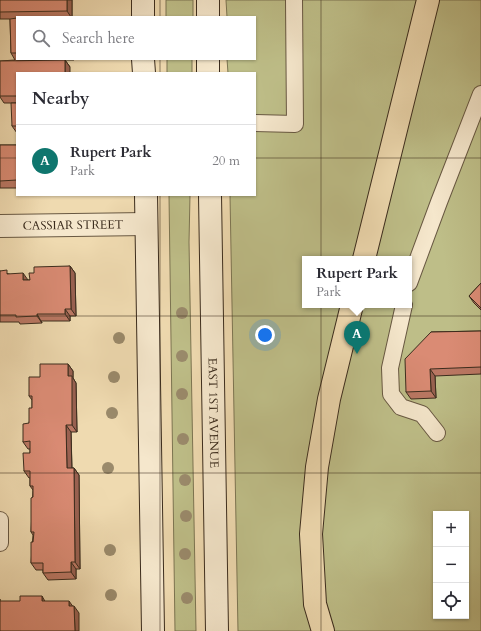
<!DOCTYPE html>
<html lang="en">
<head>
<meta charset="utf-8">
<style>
	:root { --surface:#fff; --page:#f7f7f7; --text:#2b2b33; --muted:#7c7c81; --line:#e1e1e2; --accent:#0f766e }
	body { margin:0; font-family:Cardo,serif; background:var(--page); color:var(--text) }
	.controls { position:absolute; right:12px; bottom:12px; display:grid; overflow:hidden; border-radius:0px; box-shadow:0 1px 3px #0004 }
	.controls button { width:36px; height:36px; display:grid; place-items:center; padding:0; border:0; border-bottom:1px solid var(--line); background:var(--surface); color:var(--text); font:20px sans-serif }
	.you { position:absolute; left:265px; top:335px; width:14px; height:14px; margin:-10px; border:3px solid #fff; border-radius:50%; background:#1a73e8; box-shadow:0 0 0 6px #1a73e833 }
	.badge { display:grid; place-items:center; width:26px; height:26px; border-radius:50%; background:var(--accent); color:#fff; font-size:13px; font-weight:700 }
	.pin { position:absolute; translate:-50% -33px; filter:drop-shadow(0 1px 2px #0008) }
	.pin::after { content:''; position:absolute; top:21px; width:14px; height:12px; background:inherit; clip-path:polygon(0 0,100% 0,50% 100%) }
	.popup { position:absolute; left:302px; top:256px; width:110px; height:52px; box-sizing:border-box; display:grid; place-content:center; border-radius:0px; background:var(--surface); filter:drop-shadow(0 1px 3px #0005); font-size:13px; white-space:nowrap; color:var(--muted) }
	.popup b { font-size:15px; color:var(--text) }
	.popup::after { content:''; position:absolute; left:50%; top:100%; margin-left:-8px; border:8px solid transparent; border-top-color:var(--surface) }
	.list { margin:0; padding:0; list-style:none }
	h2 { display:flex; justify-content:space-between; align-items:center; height:52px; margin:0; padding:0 16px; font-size:17px }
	h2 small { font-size:13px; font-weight:400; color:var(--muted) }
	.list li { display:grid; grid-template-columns:26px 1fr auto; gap:12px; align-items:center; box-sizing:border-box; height:72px; padding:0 16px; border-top:1px solid var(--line) }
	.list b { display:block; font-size:15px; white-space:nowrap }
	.list p { margin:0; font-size:13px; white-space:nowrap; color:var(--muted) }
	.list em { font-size:13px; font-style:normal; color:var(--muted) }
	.icon { flex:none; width:22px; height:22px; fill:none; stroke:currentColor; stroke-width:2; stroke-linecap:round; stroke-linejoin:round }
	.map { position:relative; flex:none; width:481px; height:631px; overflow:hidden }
	.search { position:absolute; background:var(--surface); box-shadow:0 1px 3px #0004; left:16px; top:16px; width:240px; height:44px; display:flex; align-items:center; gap:10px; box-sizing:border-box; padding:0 14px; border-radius:0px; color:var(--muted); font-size:15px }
	.panel { position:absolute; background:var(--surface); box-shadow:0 1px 3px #0004; left:16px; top:72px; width:240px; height:124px; border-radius:0px }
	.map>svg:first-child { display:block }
</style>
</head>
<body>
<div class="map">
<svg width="481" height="631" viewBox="0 0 481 631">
	<rect width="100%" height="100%" fill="#efdab0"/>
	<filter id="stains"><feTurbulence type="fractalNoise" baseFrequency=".005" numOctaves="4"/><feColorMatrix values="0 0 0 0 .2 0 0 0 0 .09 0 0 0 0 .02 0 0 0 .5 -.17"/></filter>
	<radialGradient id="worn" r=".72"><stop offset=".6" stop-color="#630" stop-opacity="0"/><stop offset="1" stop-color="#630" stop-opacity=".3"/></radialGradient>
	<!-- green -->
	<g fill="#bebe88" stroke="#7c7552" fill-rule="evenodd">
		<rect x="166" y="0" width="27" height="17"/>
		<path d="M 226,0 L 481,0 L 481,631 L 238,631 L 230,195 L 255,195 L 255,73 L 228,73 L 227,59 L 255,59 L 255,17 L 227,17 ZM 305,259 L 409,259 L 409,305 L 305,305 ZM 436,514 L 466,514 L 466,616 L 436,616 Z"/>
		<rect x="167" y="59" width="25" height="14"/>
		<polygon points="169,195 190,195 189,242 196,631 175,631"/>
	</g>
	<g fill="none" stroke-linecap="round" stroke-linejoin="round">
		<!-- service casing -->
		<g stroke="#685842" stroke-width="18">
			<g id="service">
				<polyline points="255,123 295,124 294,0"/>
				<polyline points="409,283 439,202 481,94"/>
				<polyline points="404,305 390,368 391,394 401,407 422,414 437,433"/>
				<polyline points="0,520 0,543"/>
			</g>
		</g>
		<!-- minor casing -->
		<g stroke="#685842" stroke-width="24">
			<g id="minor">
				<path id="s1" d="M 0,226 L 146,224"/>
			</g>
		</g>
		<!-- secondary casing -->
		<g stroke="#3b2c1d" stroke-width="24">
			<g id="secondary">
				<polyline points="143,0 143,17"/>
				<polyline points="208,0 208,17"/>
				<polyline points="143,59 144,73"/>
				<polyline points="208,59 208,73"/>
				<polyline points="146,195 153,631"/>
				<path id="s2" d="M 210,195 L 217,631"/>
			</g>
		</g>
		<!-- motorway casing -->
		<g stroke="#3b2c1d" stroke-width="24">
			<g id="motorway">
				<polyline points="364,259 428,0"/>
				<polyline points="323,631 315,604 311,534 317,467 329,399 352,305"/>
			</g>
		</g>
		<!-- service -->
		<use href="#service" stroke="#f5e7cc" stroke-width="16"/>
		<!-- minor -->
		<use href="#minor" stroke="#f5e7cc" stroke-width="22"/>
		<!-- secondary -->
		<use href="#secondary" stroke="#f5e7cc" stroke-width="22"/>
		<!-- motorway -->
		<use href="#motorway" stroke="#efdab0" stroke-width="22"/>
	</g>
	<!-- trees -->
	<g fill="#9a8a6b">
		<circle cx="182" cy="313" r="6"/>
		<circle cx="119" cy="338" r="6"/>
		<circle cx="182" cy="356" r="6"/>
		<circle cx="114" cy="377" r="6"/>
		<circle cx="182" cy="394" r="6"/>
		<circle cx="112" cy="413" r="6"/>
		<circle cx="183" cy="439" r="6"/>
		<circle cx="108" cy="468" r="6"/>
		<circle cx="185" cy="480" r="6"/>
		<circle cx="186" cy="516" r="6"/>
		<circle cx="110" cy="550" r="6"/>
		<circle cx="185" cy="554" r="6"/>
		<circle cx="111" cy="595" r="6"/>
		<circle cx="187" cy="598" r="6"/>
	</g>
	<!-- wall -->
	<g fill="#bb7864" stroke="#3b2c1d">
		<polygon points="0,0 72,0 72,17 17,17 17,59 74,59 74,60 65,60 70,67 17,73 17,103 4,103 0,97 0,61 15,60 11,53 10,19 0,19"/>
		<polygon points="17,103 17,133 12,126"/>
		<rect x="0" y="145" width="17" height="43"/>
		<polygon points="70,266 75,273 76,316 70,316 70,321 41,321 42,323 20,324 19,322 0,322 0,271 27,280 30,280 34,273"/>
		<polygon points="481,283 481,310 474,303 469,296"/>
		<polygon points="481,331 481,374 435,376 436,398 411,399 406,392 431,332"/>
		<polygon points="68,364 73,371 73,378 76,383 77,432 71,432 72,468 74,468 79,475 80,569 76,569 76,579 48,580 43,573 43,570 36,570 31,563 33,535 31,532 33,490 30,486 30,478 29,478 24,471 30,453 30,449 28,449 23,442 29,423 32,408 32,400 29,396 40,377"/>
	</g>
	<!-- shaded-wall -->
	<g fill="#996151" stroke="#3b2c1d">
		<polygon points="67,0 72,0 72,17 71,17 67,11"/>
		<polygon points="65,60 70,67 70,73 65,73"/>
		<polygon points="70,266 75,273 76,316 71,309"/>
		<polygon points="23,273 28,280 23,280"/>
		<polygon points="65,309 70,316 70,321 65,314"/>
		<polygon points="37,314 41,321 42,323 37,316"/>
		<polygon points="68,364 73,371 73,378 76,383 77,432 72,425 68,376"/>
		<polygon points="430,369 435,376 436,398 431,391"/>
		<polygon points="66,425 71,432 72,475 67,468"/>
		<polygon points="74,468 79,475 80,569 75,562"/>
		<polygon points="71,562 76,569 76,579 71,572"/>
		<polygon points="42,596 46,603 42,601"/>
		<polygon points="69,601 74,608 69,606"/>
		<polygon points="74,606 79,613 79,631 75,631"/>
	</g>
	<!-- building -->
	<g fill="#da8b74" stroke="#3b2c1d">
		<polygon points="0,0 67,0 67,11 0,12"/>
		<polygon points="17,18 17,53 11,53 10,19"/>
		<polygon points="65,60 65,73 17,73 17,96 0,96 0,61"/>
		<polygon points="11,103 17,103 17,126 12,126"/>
		<polygon points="0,145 17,145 17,180 0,181"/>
		<polygon points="70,266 71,309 65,309 65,314 37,314 37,316 16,317 16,315 0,315 0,271 7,270 7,274 23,273 23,280 30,280 29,273 34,273 34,267"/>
		<polygon points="481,283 481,308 469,296"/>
		<polygon points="481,331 481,367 430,369 431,391 406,392 405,359 431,332"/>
		<polygon points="40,364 68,364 68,376 72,376 72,425 66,425 67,468 74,468 75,562 71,562 71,572 43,573 43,563 31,563 31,542 33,542 34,532 31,532 31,498 33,497 33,486 30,486 30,471 24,471 23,453 30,453 30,441 23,442 23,424 29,423 29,408 32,408 32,396 29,396 29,377 40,377"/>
		<polygon points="20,596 42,596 42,601 69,601 69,606 74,606 75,631 0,631 0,599 0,601 20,601"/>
	</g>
	<!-- grid -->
	<path fill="none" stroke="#3b2c1d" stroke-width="1" stroke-opacity="0.55" d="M 160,0 L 160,17M 321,0 L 321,631M 160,59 L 160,73M 0,158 L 17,158M 255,158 L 481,158M 160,195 L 160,631M 0,316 L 481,316M 0,473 L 481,473"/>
	<g text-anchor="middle" stroke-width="3.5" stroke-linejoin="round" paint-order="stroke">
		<!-- street labels -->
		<g font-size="12" fill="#3b2c1d" stroke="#f5e7cc">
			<text dy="4" stroke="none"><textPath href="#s1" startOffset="73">CASSIAR STREET</textPath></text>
			<text dy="4" stroke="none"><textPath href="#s2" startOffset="218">EAST 1ST AVENUE</textPath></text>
		</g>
	</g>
	<rect width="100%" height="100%" filter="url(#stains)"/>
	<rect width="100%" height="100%" fill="url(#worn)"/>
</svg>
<div class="controls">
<button>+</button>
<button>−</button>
<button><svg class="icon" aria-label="locate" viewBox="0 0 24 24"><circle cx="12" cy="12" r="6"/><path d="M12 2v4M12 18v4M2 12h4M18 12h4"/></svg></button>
</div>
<div class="you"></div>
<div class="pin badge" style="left:357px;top:354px">A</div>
<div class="popup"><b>Rupert Park</b>Park</div>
<div class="search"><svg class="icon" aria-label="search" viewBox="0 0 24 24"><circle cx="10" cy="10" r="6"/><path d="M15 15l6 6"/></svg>Search here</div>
<section class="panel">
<h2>Nearby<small></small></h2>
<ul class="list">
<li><span class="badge">A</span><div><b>Rupert Park</b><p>Park</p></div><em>20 m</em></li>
</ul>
</section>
</div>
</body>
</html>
